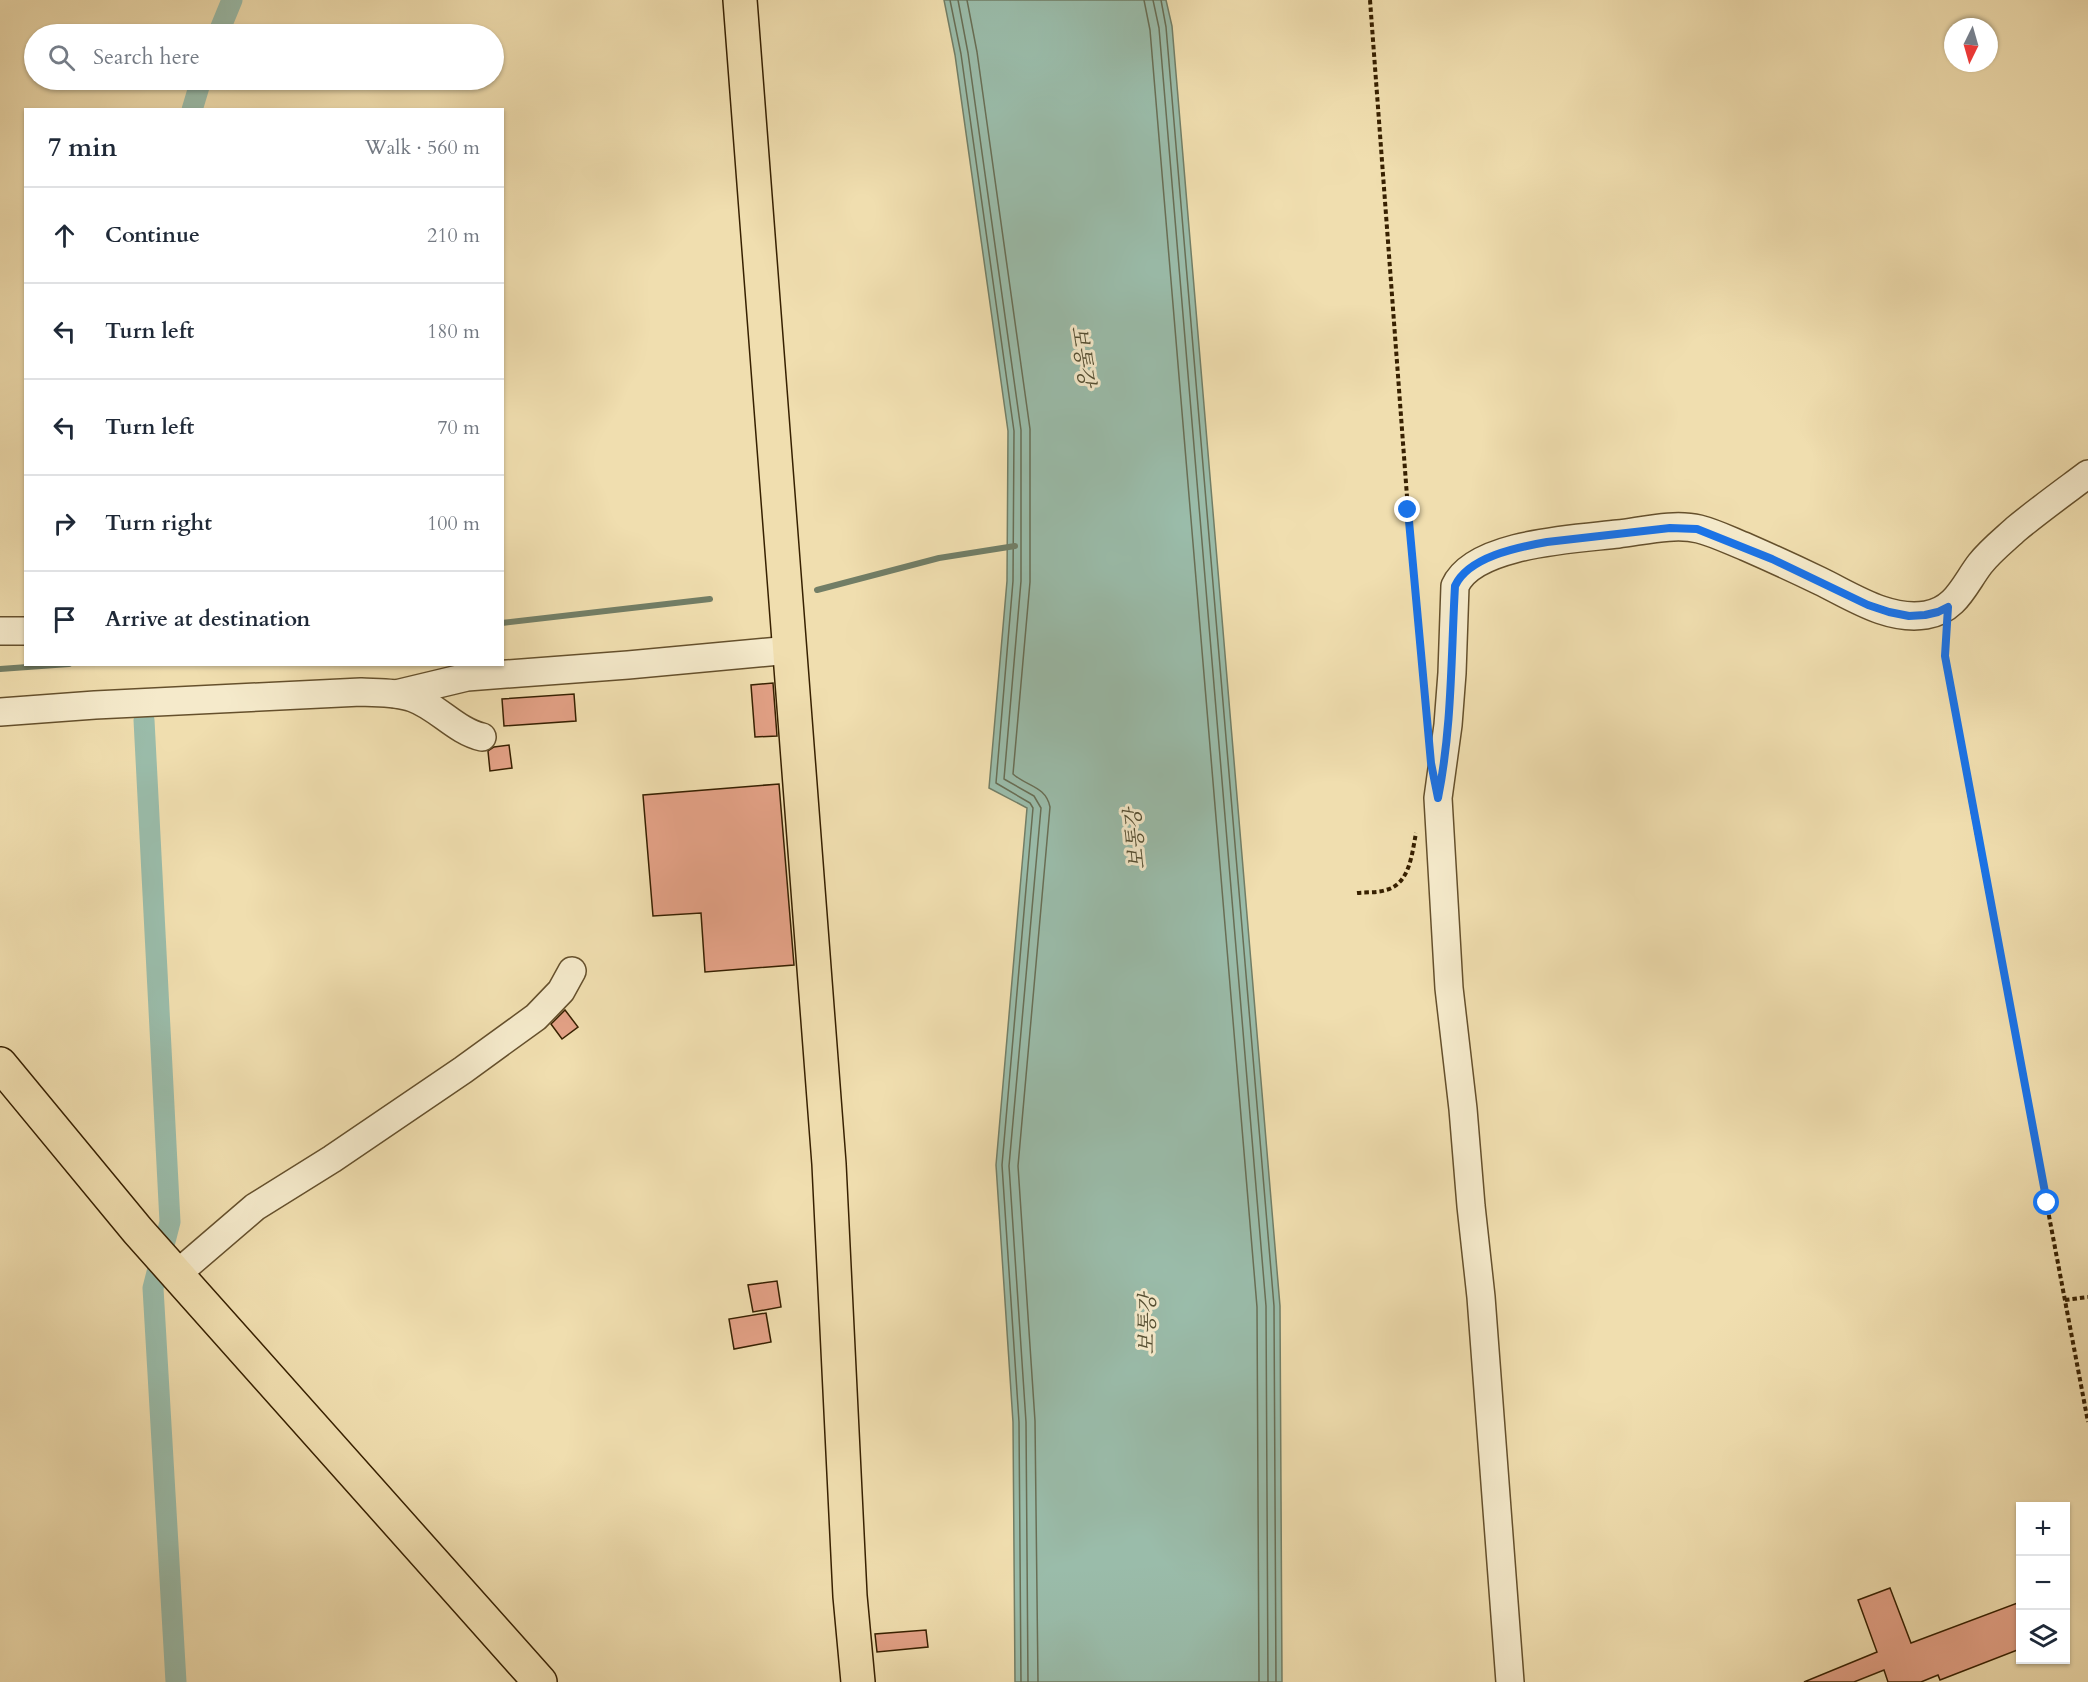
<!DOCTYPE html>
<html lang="en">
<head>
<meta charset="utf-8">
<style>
	:root { --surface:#fff; --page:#f2f2f3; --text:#1f2937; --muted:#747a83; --line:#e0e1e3 }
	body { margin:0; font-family:Cardo,"Noto Serif KR",serif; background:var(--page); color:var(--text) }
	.controls { position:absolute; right:18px; bottom:18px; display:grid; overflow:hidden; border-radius:0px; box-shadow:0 2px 4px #0004 }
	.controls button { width:54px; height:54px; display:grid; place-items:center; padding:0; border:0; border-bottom:2px solid var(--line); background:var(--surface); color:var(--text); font:30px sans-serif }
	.compass { position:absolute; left:1944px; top:18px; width:54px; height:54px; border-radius:50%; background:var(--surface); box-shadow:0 2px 4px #0004; rotate:185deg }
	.stop { position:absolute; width:18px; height:18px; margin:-14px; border:4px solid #1a73e8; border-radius:50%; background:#fff }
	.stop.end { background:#1a73e8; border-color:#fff; box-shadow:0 2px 6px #0008 }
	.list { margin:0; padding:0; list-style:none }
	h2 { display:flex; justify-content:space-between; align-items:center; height:78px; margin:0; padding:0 24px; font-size:26px }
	h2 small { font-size:20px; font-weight:400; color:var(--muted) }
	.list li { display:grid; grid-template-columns:39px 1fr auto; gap:18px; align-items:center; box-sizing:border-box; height:96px; padding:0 24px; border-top:2px solid var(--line) }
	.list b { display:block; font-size:22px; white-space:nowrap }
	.list em { font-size:20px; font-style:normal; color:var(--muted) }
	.icon { flex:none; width:33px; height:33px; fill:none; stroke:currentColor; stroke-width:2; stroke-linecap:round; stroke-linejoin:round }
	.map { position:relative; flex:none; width:2088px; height:1682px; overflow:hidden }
	.search { position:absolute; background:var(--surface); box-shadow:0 2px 4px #0004; left:24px; top:24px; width:480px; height:66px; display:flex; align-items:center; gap:15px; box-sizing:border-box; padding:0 21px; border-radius:33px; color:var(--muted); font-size:22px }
	.panel { position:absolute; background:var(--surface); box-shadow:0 2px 4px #0004; left:24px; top:108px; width:480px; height:558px; border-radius:0px }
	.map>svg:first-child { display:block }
</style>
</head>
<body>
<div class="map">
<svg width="2088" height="1682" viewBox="0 0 2088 1682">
	<rect width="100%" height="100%" fill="#f0deaf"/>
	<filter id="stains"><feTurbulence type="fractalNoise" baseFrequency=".00333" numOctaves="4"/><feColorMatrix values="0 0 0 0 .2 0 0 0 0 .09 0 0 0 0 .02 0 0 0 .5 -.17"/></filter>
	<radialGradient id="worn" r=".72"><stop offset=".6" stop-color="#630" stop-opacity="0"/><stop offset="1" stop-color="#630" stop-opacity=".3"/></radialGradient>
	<!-- water -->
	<polygon fill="#9abcaa" stroke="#727e66" stroke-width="1.5" points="944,0 1166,0 1172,26 1280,1306 1282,1682 1015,1682 1013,1422 996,1165 1027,808 989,788 1007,581 1008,431 955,55"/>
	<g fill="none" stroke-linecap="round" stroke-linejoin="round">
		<!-- shore -->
		<g stroke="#686e55" stroke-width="1.5">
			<polyline points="950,0 961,54 1014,431 1013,581 996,783 1030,803 1033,808 1002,1165 1019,1422 1021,1682"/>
			<polyline points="958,0 968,53 1021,430 1021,581 1004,779 1034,796 1041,808 1009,1166 1026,1422 1028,1682"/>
			<path d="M 967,0 L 977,52 L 1030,429 L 1030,582 L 1013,774 C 1026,786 1046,786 1050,807 L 1018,1166 L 1035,1421 L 1038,1682"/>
			<polyline points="1144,0 1150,30 1257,1307 1259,1682"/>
			<polyline points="1153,0 1159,28 1266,1306 1268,1682"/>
			<polyline points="1161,0 1166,27 1274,1306 1276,1682"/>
		</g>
		<!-- stream -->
		<g stroke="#727e66" stroke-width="6">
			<polyline points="817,590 939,558 1015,546"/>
			<polyline points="502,623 710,599"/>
			<polyline points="0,669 69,664"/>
		</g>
		<!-- canal -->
		<g stroke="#9abcaa" stroke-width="21">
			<polyline points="218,34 232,0"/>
			<polyline points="192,110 201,80"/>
			<polyline points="144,720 170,1222 153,1288 176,1682"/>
		</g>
	</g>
	<!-- building -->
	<g fill="#e3a186" stroke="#372000" stroke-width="1.5">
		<polygon points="773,683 777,736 755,737 751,685"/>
		<polygon points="574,694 576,721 504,726 502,699"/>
		<polygon points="509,745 512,768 490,771 488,751 494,747"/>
		<polygon points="779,784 794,965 705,972 701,913 653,916 643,795"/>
		<polygon points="565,1010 578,1027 562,1039 551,1024"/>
		<polygon points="777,1281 781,1307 753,1312 748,1285"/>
		<polygon points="766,1313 771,1342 734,1349 729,1319"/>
		<polygon points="1890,1588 1911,1643 2020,1602 2020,1649 1940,1680 1938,1675 1921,1682 1888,1682 1884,1670 1854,1682 1804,1682 1877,1652 1858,1600"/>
		<polygon points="926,1630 928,1647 877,1652 875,1634"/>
	</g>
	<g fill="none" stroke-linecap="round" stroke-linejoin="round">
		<!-- minor casing -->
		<g stroke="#65502c" stroke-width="30">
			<g id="minor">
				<polyline points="0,631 26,631"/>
				<polyline points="396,694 467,677 628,665 790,650"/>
				<path d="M 0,712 L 95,705 L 361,692 C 378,693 397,692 413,698 C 438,707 456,731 482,737"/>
				<polyline points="177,1274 255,1207 332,1159 463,1070 536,1017 561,991 572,971"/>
				<path d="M 1510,1682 L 1481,1297 L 1471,1206 L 1463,1109 L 1449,988 L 1438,798 L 1448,725 L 1452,673 L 1455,586 C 1474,543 1576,539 1618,534 C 1643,531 1674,523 1699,529 C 1715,533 1731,541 1746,547 C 1771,558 1795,569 1820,581 C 1853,597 1888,621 1926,615 C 1956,610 1964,585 1980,564 C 1990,551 2004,540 2016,529 C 2039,510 2064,492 2088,474"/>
			</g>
		</g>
		<!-- major casing -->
		<g stroke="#372000" stroke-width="36">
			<g id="major">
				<polyline points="740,0 829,1164 850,1596 858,1682"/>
				<polyline points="0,1064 138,1231 540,1682"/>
			</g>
		</g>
		<!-- path -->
		<g stroke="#372000" stroke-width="4" stroke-dasharray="4.5 3" stroke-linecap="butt">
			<polyline points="1370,0 1408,510 1426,696"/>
			<polyline points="1946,632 1945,656 1972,809 2088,1422"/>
			<path d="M 1357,893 C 1366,892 1377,893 1386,890 C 1410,884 1412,853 1416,833"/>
			<polyline points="2065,1300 2088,1297"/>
		</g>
		<!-- minor -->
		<use href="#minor" stroke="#f5eacb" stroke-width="27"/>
		<!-- major -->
		<use href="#major" stroke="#f0deaf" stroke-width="33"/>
	</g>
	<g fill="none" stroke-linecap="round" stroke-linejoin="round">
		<!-- route -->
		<path stroke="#1a73e8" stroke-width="8" d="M 1408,510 L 1431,763 L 1438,798 C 1452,728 1451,657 1455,586 C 1468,557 1518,547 1547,542 L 1670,528 L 1697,529 L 1772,559 L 1868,605 L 1889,612 L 1909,616 L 1925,615 L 1938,612 L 1948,607 L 1945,656 L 2047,1203"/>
	</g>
	<g text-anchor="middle" stroke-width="6" stroke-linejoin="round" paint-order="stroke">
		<!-- water labels -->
		<g font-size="21" font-style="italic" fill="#554f33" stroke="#f5eacb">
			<text transform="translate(1083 356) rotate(82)" y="7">보통강</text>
			<text transform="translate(1135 839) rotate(-95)" y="7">보통강</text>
			<text transform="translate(1147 1324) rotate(-89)" y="7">보통강</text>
		</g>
	</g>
	<rect width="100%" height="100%" filter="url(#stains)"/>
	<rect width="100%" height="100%" fill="url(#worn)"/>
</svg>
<div class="controls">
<button>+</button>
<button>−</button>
<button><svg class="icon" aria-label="layers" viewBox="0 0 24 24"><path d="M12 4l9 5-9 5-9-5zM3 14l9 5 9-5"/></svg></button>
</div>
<svg class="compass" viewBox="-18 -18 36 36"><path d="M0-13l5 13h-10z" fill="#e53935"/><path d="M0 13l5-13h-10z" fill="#747a83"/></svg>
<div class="stop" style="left:2047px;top:1203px"></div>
<div class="stop end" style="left:1408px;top:510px"></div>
<div class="search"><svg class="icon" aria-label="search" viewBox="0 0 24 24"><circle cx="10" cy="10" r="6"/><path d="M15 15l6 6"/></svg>Search here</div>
<section class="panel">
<h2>7 min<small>Walk · 560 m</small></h2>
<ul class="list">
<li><svg class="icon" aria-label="ahead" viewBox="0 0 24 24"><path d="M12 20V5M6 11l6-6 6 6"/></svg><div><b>Continue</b></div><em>210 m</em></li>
<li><svg class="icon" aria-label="left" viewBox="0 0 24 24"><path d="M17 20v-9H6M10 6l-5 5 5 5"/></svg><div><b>Turn left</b></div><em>180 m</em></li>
<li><svg class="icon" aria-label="left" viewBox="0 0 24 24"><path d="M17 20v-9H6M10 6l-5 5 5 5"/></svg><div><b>Turn left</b></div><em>70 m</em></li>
<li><svg class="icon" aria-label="right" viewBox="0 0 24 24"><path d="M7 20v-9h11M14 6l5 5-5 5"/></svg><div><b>Turn right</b></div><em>100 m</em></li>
<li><svg class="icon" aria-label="arrive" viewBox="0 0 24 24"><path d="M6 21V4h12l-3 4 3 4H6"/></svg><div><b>Arrive at destination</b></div></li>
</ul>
</section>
</div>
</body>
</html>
